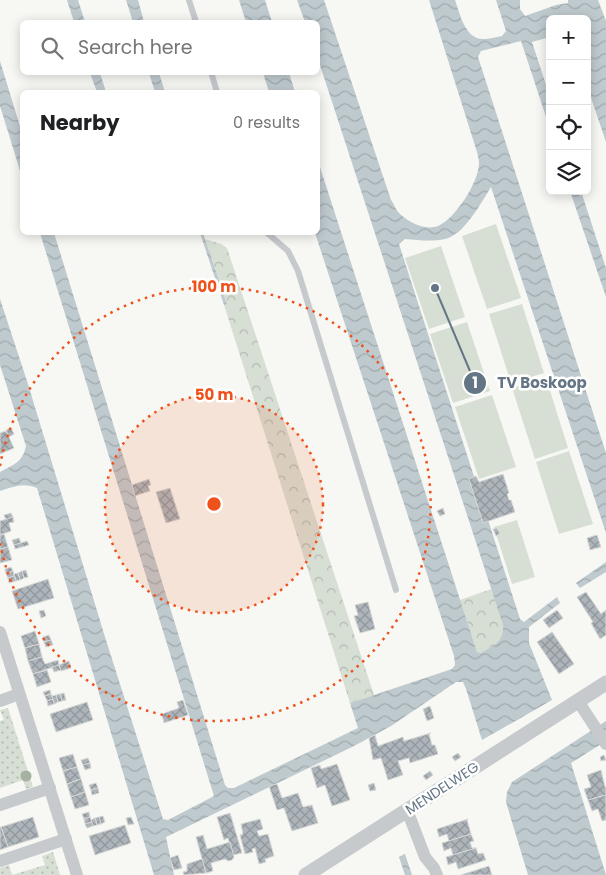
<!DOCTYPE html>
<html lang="en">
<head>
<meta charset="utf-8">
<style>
	:root { --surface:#fff; --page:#f2f2f2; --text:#202124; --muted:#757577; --line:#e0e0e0 }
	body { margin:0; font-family:Poppins,sans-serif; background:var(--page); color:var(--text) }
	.controls { position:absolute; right:15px; top:15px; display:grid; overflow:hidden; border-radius:8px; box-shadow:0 2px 12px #0003 }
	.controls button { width:45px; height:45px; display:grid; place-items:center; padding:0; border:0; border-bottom:1px solid var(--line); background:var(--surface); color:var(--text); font:25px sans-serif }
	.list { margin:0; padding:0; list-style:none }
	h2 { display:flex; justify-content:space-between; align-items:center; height:65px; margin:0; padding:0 20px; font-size:21px }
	h2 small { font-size:16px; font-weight:400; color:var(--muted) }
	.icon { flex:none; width:28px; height:28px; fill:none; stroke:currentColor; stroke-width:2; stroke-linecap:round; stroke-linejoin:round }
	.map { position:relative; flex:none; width:606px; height:875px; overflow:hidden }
	.search { position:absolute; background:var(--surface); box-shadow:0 2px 12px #0003; left:20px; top:20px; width:300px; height:55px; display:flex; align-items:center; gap:12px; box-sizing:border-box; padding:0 18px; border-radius:8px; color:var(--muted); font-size:19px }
	.panel { position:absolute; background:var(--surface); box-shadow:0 2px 12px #0003; left:20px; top:90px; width:300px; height:145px; border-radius:8px }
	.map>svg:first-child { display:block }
</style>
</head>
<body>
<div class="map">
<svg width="606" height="875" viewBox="0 0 606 875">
	<defs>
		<pattern id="grass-dots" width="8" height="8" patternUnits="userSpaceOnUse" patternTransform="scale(1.25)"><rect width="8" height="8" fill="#d7dfd4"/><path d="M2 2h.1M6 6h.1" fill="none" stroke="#b2b9b2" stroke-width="1.8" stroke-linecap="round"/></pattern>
		<pattern id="forest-crowns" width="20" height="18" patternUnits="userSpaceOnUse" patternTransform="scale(1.25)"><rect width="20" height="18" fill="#d7dfd4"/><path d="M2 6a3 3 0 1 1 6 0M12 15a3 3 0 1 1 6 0" fill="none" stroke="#b2b9b2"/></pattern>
		<pattern id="water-waves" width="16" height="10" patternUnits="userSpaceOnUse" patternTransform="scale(1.25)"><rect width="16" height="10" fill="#bfcacf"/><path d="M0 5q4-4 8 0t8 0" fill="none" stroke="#9fa9ae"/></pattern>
		<pattern id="building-cross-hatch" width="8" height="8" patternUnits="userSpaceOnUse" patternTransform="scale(1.25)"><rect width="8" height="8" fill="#adb5bb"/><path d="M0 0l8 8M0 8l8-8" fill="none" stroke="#90989e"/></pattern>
	</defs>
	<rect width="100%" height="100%" fill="#f7f7f3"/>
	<!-- grass -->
	<g fill="url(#grass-dots)">
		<polygon points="8,708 33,787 26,789 23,780 0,788 0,721 4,720 0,710"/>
		<polygon points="53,852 60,875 0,875 0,868 9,865 12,875 45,865 42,856"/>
	</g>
	<!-- forest -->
	<g fill="url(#forest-crowns)">
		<polygon points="205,239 221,244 227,248 374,695 350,703 224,305 227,304"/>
		<path d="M 491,589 C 496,603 511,630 498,642 C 493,646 486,650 481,653 L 477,652 L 460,600 Z"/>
	</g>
	<!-- garden -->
	<g fill="#d7dfd4">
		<polygon points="496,224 521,298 487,309 462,236"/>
		<polygon points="441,246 465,317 429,329 405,258"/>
		<polygon points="522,304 544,373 511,383 489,314"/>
		<polygon points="467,322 490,391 453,403 430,334"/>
		<polygon points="546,378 568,448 535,459 512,388"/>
		<polygon points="492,395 516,467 479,479 455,407"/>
		<polygon points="569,451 593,524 559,534 536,462"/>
		<polygon points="517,520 535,577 512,584 494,527"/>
	</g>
	<!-- water -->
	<g fill="url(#water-waves)">
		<polygon points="67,0 78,0 85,22 74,22"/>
		<polygon points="126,0 138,0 144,22 133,22"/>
		<polygon points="239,0 265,0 272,22 246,22"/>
		<path d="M 297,0 L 324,0 L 391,200 C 394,204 396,210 399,213 C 408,222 425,231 438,226 C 455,219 479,182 479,163 C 479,160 478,156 477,152 L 429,0 L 455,0 C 460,14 465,39 483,39 C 489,39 496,37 502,36 L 506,31 L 496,0 L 520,0 L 520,9 L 525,16 L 556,5 L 568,3 L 568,0 L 598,0 L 606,21 L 606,142 L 587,86 L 587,19 L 550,19 L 550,37 L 532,42 L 550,97 L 550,129 L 521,41 L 481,51 L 478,57 L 606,453 L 606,533 L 491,187 C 481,203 464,235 445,239 C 432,242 418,240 405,239 L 399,244 L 520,619 L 524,622 L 557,597 L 560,603 L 529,627 L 529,643 L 552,700 L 482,740 L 466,689 L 463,682 L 456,682 L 391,726 L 352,747 L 166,837 L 174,875 L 154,875 L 37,488 C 24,482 12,487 0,491 L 0,472 C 13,465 23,462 26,446 L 0,365 L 0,299 L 27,381 L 105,637 L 163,819 L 168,820 L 214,796 L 40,233 L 54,233 L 225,785 L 228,788 L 234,788 L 358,728 L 350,703 L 452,669 L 455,665 L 454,656 L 315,233 L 318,232 L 318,161 L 477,652 L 481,653 C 494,645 504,642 503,625 L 318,59 L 318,22 L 305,22 Z"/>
		<polygon points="0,61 22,133 22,177 0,106"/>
		<polygon points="90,73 100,73 106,92 97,92"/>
		<polygon points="149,73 159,73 165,92 155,92"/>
		<polygon points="263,73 289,73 295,92 269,92"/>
		<polygon points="570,191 581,191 606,268 606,297"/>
		<polygon points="200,233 203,233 227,304 224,305"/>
		<polygon points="606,562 606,572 580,588 576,583"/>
		<polygon points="606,721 606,741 571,763 606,875 528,875 506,802 507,792 512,782"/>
		<polygon points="405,854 412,875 405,875 399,857"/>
	</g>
	<!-- building -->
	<g fill="url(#building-cross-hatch)" stroke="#d8d8d6">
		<polygon points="11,428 14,434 9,437 6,430"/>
		<polygon points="6,431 14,448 0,454 0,433"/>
		<polygon points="503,474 509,493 507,494 509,500 511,500 515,512 483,523 469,479 476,476 479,482"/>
		<polygon points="149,479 151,485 148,486 150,491 135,496 132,485"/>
		<polygon points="170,488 180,519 166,523 156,492"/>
		<polygon points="443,508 445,514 440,516 437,511"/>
		<polygon points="11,513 13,517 6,520 4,515"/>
		<polygon points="13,517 14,522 9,523 11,531 0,535 0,521"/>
		<polygon points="497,528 500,534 496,536 493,529"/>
		<polygon points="4,534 8,547 0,549 0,535"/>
		<polygon points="597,535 601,547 590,550 587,538"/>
		<polygon points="19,538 21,543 14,545 12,540"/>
		<polygon points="27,541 29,545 15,549 14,545"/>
		<polygon points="8,547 12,560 0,563 0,549"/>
		<polygon points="11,567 13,571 6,574 5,569"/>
		<polygon points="26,570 28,577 24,578 22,571"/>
		<polygon points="13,571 14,576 8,578 6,574"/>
		<polygon points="22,571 24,578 20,580 18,573"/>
		<polygon points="18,573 20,580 16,581 14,574"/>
		<polygon points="14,576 16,581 9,583 8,578"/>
		<polygon points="48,579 54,598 18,609 12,591"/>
		<polygon points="586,592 601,614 606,610 606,635 600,639 591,623 593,622 577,597"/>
		<polygon points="368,602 375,629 360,633 354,616 358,615 355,605"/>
		<polygon points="44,610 46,616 41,618 39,611"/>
		<polygon points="557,610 563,618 549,628 543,620"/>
		<polygon points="35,631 39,644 25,648 21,636"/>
		<polygon points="552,632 574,664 559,674 537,642"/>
		<polygon points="49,635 51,640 44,642 43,637"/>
		<polygon points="51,640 53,645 46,647 44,642"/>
		<polygon points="39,644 42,657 28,661 25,648"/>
		<polygon points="42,657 45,664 58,660 59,665 33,674 28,661"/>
		<polygon points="69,661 71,668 61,671 59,665"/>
		<polygon points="59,665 61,670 54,672 52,667"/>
		<polygon points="47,670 51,682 37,687 33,674"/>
		<polygon points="50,690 51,694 45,696 43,692"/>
		<polygon points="64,693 66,700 62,701 60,694"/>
		<polygon points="51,694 53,699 47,701 45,696"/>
		<polygon points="60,694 62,701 58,702 56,695"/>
		<polygon points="56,695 58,702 54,704 52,696"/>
		<polygon points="53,699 54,704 48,706 47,701"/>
		<polygon points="183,700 188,715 164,723 162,714 179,708 177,702"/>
		<polygon points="87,702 93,720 56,732 50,714"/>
		<polygon points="430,706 434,718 427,721 423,709"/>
		<polygon points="431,733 429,734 432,745 435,745 438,754 410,763 409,758 398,761 403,775 388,780 381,758 373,760 369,738 375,735 378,746 403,737 404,741"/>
		<polygon points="458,753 461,757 455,761 452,757"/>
		<polygon points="73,754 77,767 63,771 59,758"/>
		<polygon points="604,755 606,760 601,761 600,757"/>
		<polygon points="88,758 90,763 83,765 81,760"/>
		<polygon points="90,763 91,768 85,770 83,765"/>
		<polygon points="337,764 350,800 332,806 325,785 317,788 311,768 320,765 321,769"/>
		<polygon points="77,767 81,779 67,784 63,771"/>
		<polygon points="601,770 605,787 606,786 606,795 588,800 584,789 591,787 587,775"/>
		<polygon points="430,771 433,775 426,780 423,776"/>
		<polygon points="81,779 85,792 71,797 67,784"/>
		<polygon points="96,783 98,788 91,790 89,785"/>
		<polygon points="374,783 376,790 370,791 368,785"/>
		<polygon points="277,784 282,798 298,793 303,807 312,805 318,823 292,831 284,808 277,810 269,786"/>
		<polygon points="98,788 99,793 92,795 91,790"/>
		<polygon points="85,792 89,805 75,809 71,797"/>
		<polygon points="606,795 606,820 602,821 598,809 592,811 588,800"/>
		<polygon points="89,812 90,817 84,819 82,814"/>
		<polygon points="230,813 242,853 233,855 228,838 224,840 217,817"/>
		<polygon points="103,816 105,822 101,824 99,817"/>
		<polygon points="33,817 39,837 8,847 1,827"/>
		<polygon points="90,817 92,822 85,824 84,819"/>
		<polygon points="99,817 101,824 97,825 95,818"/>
		<polygon points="131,817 134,824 128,825 126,818"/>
		<polygon points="95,818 97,825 93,826 91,820"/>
		<polygon points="260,819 263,829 257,831 259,836 268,834 274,856 265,859 266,862 259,864 255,848 252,849 253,852 245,854 240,835 243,834 241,824"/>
		<polygon points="468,819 467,820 471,834 449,841 447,834 439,837 437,829"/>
		<polygon points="92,822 93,826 87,828 85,824"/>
		<polygon points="125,825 131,843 95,855 89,836"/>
		<polygon points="0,827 1,827 8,847 0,850"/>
		<polygon points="471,834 474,841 470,842 472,848 476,848 453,855 451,848 444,851 442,843"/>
		<polygon points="203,835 207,849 230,842 234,857 232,860 228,861 225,859 211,863 213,871 206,873 196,837"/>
		<polygon points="476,848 478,854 483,853 486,860 458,869 456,862 448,865 446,857"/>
		<polygon points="178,855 182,868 174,870 170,858"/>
		<polygon points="202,859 206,873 184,875 183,872 187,871 187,864"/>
		<polygon points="489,866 492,875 461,875 464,874"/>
	</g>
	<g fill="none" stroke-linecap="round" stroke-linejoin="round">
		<!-- service -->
		<g stroke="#c6cacd" stroke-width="6">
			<polyline points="189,0 196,22"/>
			<polyline points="211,72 217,92"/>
			<polyline points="266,232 288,251 298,271 396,590"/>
		</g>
		<!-- minor -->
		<g stroke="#c6cacd" stroke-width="12">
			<polyline points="0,632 77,875"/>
			<polyline points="0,701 19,694"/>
			<polyline points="578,701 606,744"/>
			<polyline points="0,805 50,788"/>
			<polyline points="407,810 425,857 434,868 437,875"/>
			<polyline points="0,861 66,839"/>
		</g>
		<!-- tertiary -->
		<polyline stroke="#c6cacd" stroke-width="15" points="306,875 606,683"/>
	</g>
	<!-- trees -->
	<circle fill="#a6b1a2" cx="26" cy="776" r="5.5"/>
	<!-- distance rings -->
	<circle cx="214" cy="504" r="109" fill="#ef511b" fill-opacity=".12"/>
	<g fill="none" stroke="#ef511b" stroke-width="2.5" stroke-dasharray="2.5 5">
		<circle cx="214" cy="504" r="109"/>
		<path d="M0 466A217 217 0 1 1 0 542"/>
	</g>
	<g text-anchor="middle" stroke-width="5" stroke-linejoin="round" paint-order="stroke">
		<!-- street labels -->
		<g font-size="14" fill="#647686" stroke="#fff">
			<text transform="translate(442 788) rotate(-33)" y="5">MENDELWEG</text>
		</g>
	</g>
	<circle cx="214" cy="504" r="8" fill="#ef511b" stroke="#fff" stroke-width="2.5"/>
	<g font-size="15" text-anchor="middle" font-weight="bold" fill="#ef511b" stroke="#fff" stroke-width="5" stroke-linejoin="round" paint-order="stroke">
		<text x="214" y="292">100 m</text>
		<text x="214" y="400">50 m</text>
	</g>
	<!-- callouts -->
	<path fill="none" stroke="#647686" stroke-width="2" d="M435 288L475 383"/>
	<g fill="#647686" stroke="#fff" stroke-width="2">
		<circle cx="435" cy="288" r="5"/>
		<circle cx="475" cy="383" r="12"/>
	</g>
	<g font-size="15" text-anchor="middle" font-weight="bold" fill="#fff">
		<text x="475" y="388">1</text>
	</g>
	<g font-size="15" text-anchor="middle" font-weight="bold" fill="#647686" stroke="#fff" stroke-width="5" stroke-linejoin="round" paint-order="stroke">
		<text x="542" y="388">TV Boskoop</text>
	</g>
</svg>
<div class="controls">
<button>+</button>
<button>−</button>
<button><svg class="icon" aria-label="locate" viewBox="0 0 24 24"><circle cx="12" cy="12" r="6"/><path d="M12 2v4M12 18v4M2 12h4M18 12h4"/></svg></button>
<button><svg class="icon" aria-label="layers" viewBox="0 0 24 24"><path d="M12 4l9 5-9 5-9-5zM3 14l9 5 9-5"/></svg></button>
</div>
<div class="search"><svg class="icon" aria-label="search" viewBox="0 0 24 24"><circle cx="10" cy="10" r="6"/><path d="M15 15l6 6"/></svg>Search here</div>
<section class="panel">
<h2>Nearby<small>0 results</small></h2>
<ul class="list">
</ul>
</section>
</div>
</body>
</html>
